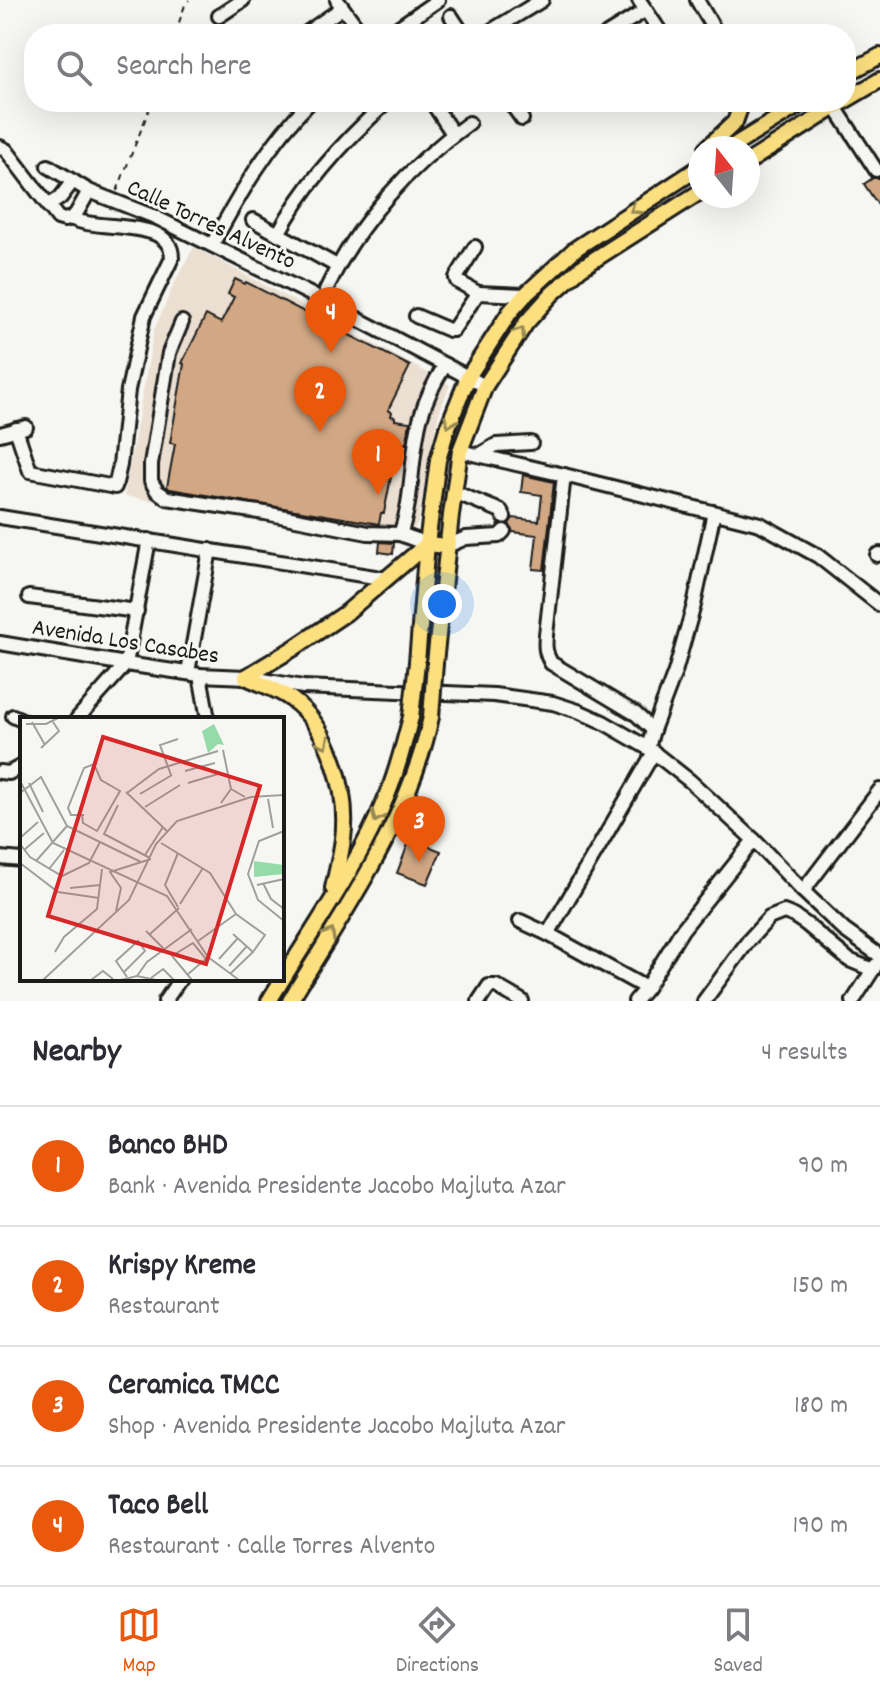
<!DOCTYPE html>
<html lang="en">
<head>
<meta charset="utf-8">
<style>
	:root { --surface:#fff; --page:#f2f2f3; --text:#2b2b33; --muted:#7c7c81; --line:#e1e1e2; --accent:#ea580c }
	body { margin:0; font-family:Dekko,sans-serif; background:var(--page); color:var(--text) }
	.compass { position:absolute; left:688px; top:136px; width:72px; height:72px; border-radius:50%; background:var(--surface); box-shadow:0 8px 32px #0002; rotate:343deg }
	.you { position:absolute; left:442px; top:604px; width:28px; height:28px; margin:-20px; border:6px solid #fff; border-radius:50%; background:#1a73e8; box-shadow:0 0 0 12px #1a73e833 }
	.badge { display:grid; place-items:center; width:52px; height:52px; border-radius:50%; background:var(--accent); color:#fff; font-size:26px; font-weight:700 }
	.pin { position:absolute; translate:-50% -66px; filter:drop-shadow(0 2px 4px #0008) }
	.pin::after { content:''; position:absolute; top:42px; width:28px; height:24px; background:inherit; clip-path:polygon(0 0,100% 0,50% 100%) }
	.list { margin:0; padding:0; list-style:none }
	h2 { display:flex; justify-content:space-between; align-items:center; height:104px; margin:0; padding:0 32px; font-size:34px }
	h2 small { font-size:26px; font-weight:400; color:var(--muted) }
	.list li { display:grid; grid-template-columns:52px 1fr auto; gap:24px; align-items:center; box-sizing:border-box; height:120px; padding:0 32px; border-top:2px solid var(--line) }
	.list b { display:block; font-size:30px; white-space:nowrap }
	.list p { margin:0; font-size:26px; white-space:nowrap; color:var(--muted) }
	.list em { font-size:26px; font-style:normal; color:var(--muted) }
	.icon { flex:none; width:44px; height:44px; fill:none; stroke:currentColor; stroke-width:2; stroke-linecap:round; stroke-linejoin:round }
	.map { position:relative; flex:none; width:880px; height:1001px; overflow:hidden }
	.search { position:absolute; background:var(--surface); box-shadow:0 8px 32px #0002; left:24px; right:24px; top:24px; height:88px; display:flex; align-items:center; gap:20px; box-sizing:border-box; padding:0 28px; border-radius:32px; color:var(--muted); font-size:30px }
	.sheet { height:584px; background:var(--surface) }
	nav { display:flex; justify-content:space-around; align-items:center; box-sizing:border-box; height:112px; border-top:2px solid var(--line); background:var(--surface); font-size:22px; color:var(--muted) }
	nav a { display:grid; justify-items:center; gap:4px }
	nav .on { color:var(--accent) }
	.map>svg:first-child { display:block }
</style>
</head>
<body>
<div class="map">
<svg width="880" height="1001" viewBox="0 0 880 1001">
	<rect width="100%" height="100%" fill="#f6f6f2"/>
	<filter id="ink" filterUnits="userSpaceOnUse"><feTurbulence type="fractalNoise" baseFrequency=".0125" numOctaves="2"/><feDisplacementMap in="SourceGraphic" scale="16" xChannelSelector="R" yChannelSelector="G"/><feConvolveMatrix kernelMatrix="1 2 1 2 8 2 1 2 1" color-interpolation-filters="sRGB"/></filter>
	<g filter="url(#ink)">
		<!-- built -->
		<polygon fill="#ebdfd1" points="194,247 450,385 439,413 427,468 418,523 403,545 124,496 154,330 175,282"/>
		<!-- building -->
		<g fill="#d2a884" stroke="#1c1c1c" stroke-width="2">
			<polygon points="873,178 880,178 880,208 864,184"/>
			<polygon points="235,279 245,284 246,282 410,366 388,410 392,412 391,416 395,417 395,420 410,422 406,444 391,441 389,451 385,451 385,454 381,453 379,470 392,472 384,513 381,513 379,524 170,489 167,487 175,444 170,443 184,364 182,363 206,315 221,323 234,297 228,294"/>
			<polygon points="523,475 554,482 544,570 533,569 537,535 513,532 509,524 513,518 539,521 542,495 521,492"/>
			<polygon points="380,542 394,543 393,554 379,552"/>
			<polygon points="410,839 441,851 427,884 397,873"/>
		</g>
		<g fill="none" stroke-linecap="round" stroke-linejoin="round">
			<!-- minor casing -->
			<g stroke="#1c1c1c" stroke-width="18">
				<g id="minor">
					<polyline points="337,0 362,34"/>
					<polyline points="639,0 661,33"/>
					<polyline points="697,0 717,34"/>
					<polyline points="219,16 243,0"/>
					<polyline points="451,16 463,34"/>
					<polyline points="305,34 342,8"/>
					<polyline points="389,34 438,0"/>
					<polyline points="486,34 542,0"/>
					<polyline points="607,34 646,10"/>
					<polyline points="432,102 453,134"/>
					<polyline points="510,102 522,119"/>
					<polyline points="835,107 876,170"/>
					<path d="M 0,147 L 6,150 L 58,218 L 65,220 L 71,218 C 98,233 172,216 172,258 L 144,316 L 128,390 L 120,465 L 115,487 L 30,471 L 16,429"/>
					<polyline points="48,166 89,191 155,217 318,298 485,386"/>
					<polyline points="48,206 60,198 73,181"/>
					<polyline points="71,218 76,214 89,191"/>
					<polyline points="253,220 337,266"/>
					<path d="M 278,234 C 305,183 345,140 387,102"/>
					<path d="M 212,245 C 239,195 269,143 310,102"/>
					<polyline points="475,247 456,278 457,281 478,293"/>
					<path d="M 326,290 C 357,223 409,166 469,123"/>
					<polyline points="416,316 449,330 453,330 478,293 525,295"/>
					<polyline points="182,322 169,353 151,464 151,481 157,491 167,498 265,513 368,533 400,534 427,544"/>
					<polyline points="0,434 26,427"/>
					<polyline points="460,451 564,475 760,524 818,556 880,605"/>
					<polyline points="479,455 496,445 531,443"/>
					<path d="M 564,475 L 546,635 C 545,646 545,653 551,663 L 636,714 L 653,730 L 648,748"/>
					<polyline points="454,492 501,511 504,517"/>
					<polyline points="0,517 387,579"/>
					<path d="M 400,534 C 414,497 410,455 421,416 C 426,398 435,381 445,365"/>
					<polyline points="447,546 466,538 499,536 504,531"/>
					<polyline points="877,555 880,554"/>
					<polyline points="29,597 137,611"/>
					<polyline points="0,643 126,664 200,675 246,677 303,687 494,695 553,703 578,711 603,722 648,748 690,781 754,840 803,891 844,930 880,956"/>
					<polyline points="188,672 210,550"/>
					<polyline points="200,675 208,719"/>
					<polyline points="13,716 22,720"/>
					<polyline points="77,719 126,664 149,540"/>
					<polyline points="653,730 675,672 694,605 714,512"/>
					<polyline points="0,772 9,773 22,766"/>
					<polyline points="0,858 22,860"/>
					<polyline points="803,891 880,790"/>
					<polyline points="520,921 548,934 646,988"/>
					<polyline points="548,934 654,752"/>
					<polyline points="165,1001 180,979"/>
					<polyline points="479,1001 489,986 496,986 522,1001"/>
					<polyline points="635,1001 646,988 682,930 754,840"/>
					<polyline points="704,1001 749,940 769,918 784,912 794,916 806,924 849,960 873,970"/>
					<polyline points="853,1001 876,965"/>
				</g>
			</g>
			<!-- major casing -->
			<g stroke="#1c1c1c" stroke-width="20">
				<g id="major">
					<polyline points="846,74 880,56"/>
					<polyline points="846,100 880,80"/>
					<polyline points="707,148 735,122 742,102"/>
					<polyline points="730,148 804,102"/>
					<polyline points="748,162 843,102"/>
					<polyline points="417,662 427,544 438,460 446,432 468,377 510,312 525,295 575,249 700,167"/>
					<polyline points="435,663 451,515 460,451 485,386 526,323 552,294 581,268 700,192"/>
					<path d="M 246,677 C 260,684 278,689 291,699 C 330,727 349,792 343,839 C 341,855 337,871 333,888"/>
					<polyline points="246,677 294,648 346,613 427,544 447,546"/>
					<path d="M 269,1001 C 310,933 358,867 388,793 C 398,769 404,743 411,717"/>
					<path d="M 290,1001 C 344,911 409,821 431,717"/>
				</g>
			</g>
			<!-- path -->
			<g stroke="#1c1c1c" stroke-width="2" stroke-dasharray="6 6" stroke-linecap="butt">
				<polyline points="175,34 185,5 189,0"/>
				<polyline points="117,191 152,102"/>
			</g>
			<!-- minor -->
			<use href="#minor" stroke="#f6f6f2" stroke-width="12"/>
			<!-- major -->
			<use href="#major" stroke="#fce080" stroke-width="14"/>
			<!-- major-bridge casing -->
			<g stroke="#1c1c1c" stroke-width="20" stroke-linecap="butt">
				<g id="major-bridge">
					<polyline points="411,717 417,662"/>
					<polyline points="431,717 435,663"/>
				</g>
			</g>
			<!-- major-bridge -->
			<use href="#major-bridge" stroke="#fce080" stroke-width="14"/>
		</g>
		<!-- one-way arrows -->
		<defs><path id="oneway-chevron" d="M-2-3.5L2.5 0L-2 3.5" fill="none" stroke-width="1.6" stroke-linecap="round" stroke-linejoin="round" transform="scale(2)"/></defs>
		<g stroke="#978853">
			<use href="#oneway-chevron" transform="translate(635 209) rotate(146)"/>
			<use href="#oneway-chevron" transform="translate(520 332) rotate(-56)"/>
			<use href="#oneway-chevron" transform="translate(450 422) rotate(110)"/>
			<use href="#oneway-chevron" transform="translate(324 743) rotate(63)"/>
			<use href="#oneway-chevron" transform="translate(377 817) rotate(115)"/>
			<use href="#oneway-chevron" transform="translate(330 934) rotate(-59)"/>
		</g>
	</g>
	<g text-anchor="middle" stroke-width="6" stroke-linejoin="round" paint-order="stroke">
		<!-- street labels -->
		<g font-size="24" fill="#1c1c1c" stroke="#f6f6f2">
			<text transform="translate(212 223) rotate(25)" y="8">Calle Torres Alvento</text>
			<text transform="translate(126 640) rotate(9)" y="8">Avenida Los Casabes</text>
		</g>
	</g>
	<!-- overview -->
	<g transform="translate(20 717)">
		<rect width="264" height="264" fill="#f6f6f2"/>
		<path d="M 194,7 L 204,28 L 198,27 L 188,36 L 182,14 ZM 234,144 L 264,148 L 264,157 L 234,160 Z" fill="#94dba9"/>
		<path fill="none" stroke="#9f9f9c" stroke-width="2" d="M 12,5 L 25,28M 6,7 L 26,7 L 38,1M 21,31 L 39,14 L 33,5M 203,33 L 211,72M 165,54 L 195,46M 151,58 L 140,28 L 158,22M 0,64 L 33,126 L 147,179 L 188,240 L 219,263M 9,66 L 23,95M 168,66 L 198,57M 106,75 L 148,115M 0,76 L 21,60 L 47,109 L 121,145M 107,76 L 139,52 L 198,34M 120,77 L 152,58M 248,82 L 253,111M 201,86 L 211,72 L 225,80M 98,88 L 84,117 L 130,141M 125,90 L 160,68M 62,98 L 63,106 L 77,114 L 100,74 L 81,63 L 74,47 L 64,51 L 48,91 L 51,98 L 64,98M 264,114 L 239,124 L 228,157 L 238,183 L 264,204M 0,121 L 18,105M 141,126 L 190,156 L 216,197 L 245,218 L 233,235M 0,127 L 10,140 L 42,159 L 69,146 L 80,125M 4,133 L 24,116M 158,136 L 145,168 L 158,190M 125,138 L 143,110M 16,144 L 47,109M 0,146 L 38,175 L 79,181M 29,152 L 44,133M 243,166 L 251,182 L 264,192M 237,168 L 264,162M 50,171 L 80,168M 160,187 L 183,151M 96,194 L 101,171 L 90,155 L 131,142M 126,214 L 144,232M 130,217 L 159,191M 178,224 L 216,197M 35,235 L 44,220 L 77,192 L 82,152M 199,242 L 218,221M 209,249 L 227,229M 104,255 L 125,234 L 118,224 L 96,244 L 107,260M 210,257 L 233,235 L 213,217M 167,258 L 188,240M 117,259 L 127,245 L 172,212M 131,261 L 143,252 L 154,263M 23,263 L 109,183 L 136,127 L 157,104 L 231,80 L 264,78M 71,263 L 83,254 L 93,262M 101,263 L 117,259 L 136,263M 172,263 L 152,239 L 173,226 L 186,242"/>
		<path fill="#d62828" fill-opacity="0.15" stroke="#d62828" stroke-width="4" d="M 83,20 L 240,69 L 186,247 L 28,199 Z"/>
		<rect width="264" height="264" fill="none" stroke="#1c1c1c" stroke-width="4"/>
	</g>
</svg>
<svg class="compass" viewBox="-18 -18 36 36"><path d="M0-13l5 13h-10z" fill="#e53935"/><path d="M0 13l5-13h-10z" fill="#7c7c81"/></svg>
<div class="you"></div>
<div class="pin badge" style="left:378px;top:495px">1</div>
<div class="pin badge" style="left:320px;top:432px">2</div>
<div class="pin badge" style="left:419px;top:862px">3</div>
<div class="pin badge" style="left:331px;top:353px">4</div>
<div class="search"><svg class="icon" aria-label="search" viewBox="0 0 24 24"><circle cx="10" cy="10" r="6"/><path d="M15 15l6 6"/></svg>Search here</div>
</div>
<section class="sheet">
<h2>Nearby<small>4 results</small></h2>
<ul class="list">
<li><span class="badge">1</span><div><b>Banco BHD</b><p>Bank · Avenida Presidente Jacobo Majluta Azar</p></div><em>90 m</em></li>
<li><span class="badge">2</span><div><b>Krispy Kreme</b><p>Restaurant</p></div><em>150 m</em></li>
<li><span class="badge">3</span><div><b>Ceramica TMCC</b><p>Shop · Avenida Presidente Jacobo Majluta Azar</p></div><em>180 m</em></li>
<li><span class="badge">4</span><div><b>Taco Bell</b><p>Restaurant · Calle Torres Alvento</p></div><em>190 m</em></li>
</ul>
</section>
<nav>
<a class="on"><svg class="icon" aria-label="map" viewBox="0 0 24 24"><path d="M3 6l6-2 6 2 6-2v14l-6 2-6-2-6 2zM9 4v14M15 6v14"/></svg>Map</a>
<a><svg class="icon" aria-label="directions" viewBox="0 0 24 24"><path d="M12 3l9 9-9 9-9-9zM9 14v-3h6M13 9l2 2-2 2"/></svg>Directions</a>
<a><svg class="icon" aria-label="saved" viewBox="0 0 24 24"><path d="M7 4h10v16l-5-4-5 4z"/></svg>Saved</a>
</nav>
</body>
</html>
